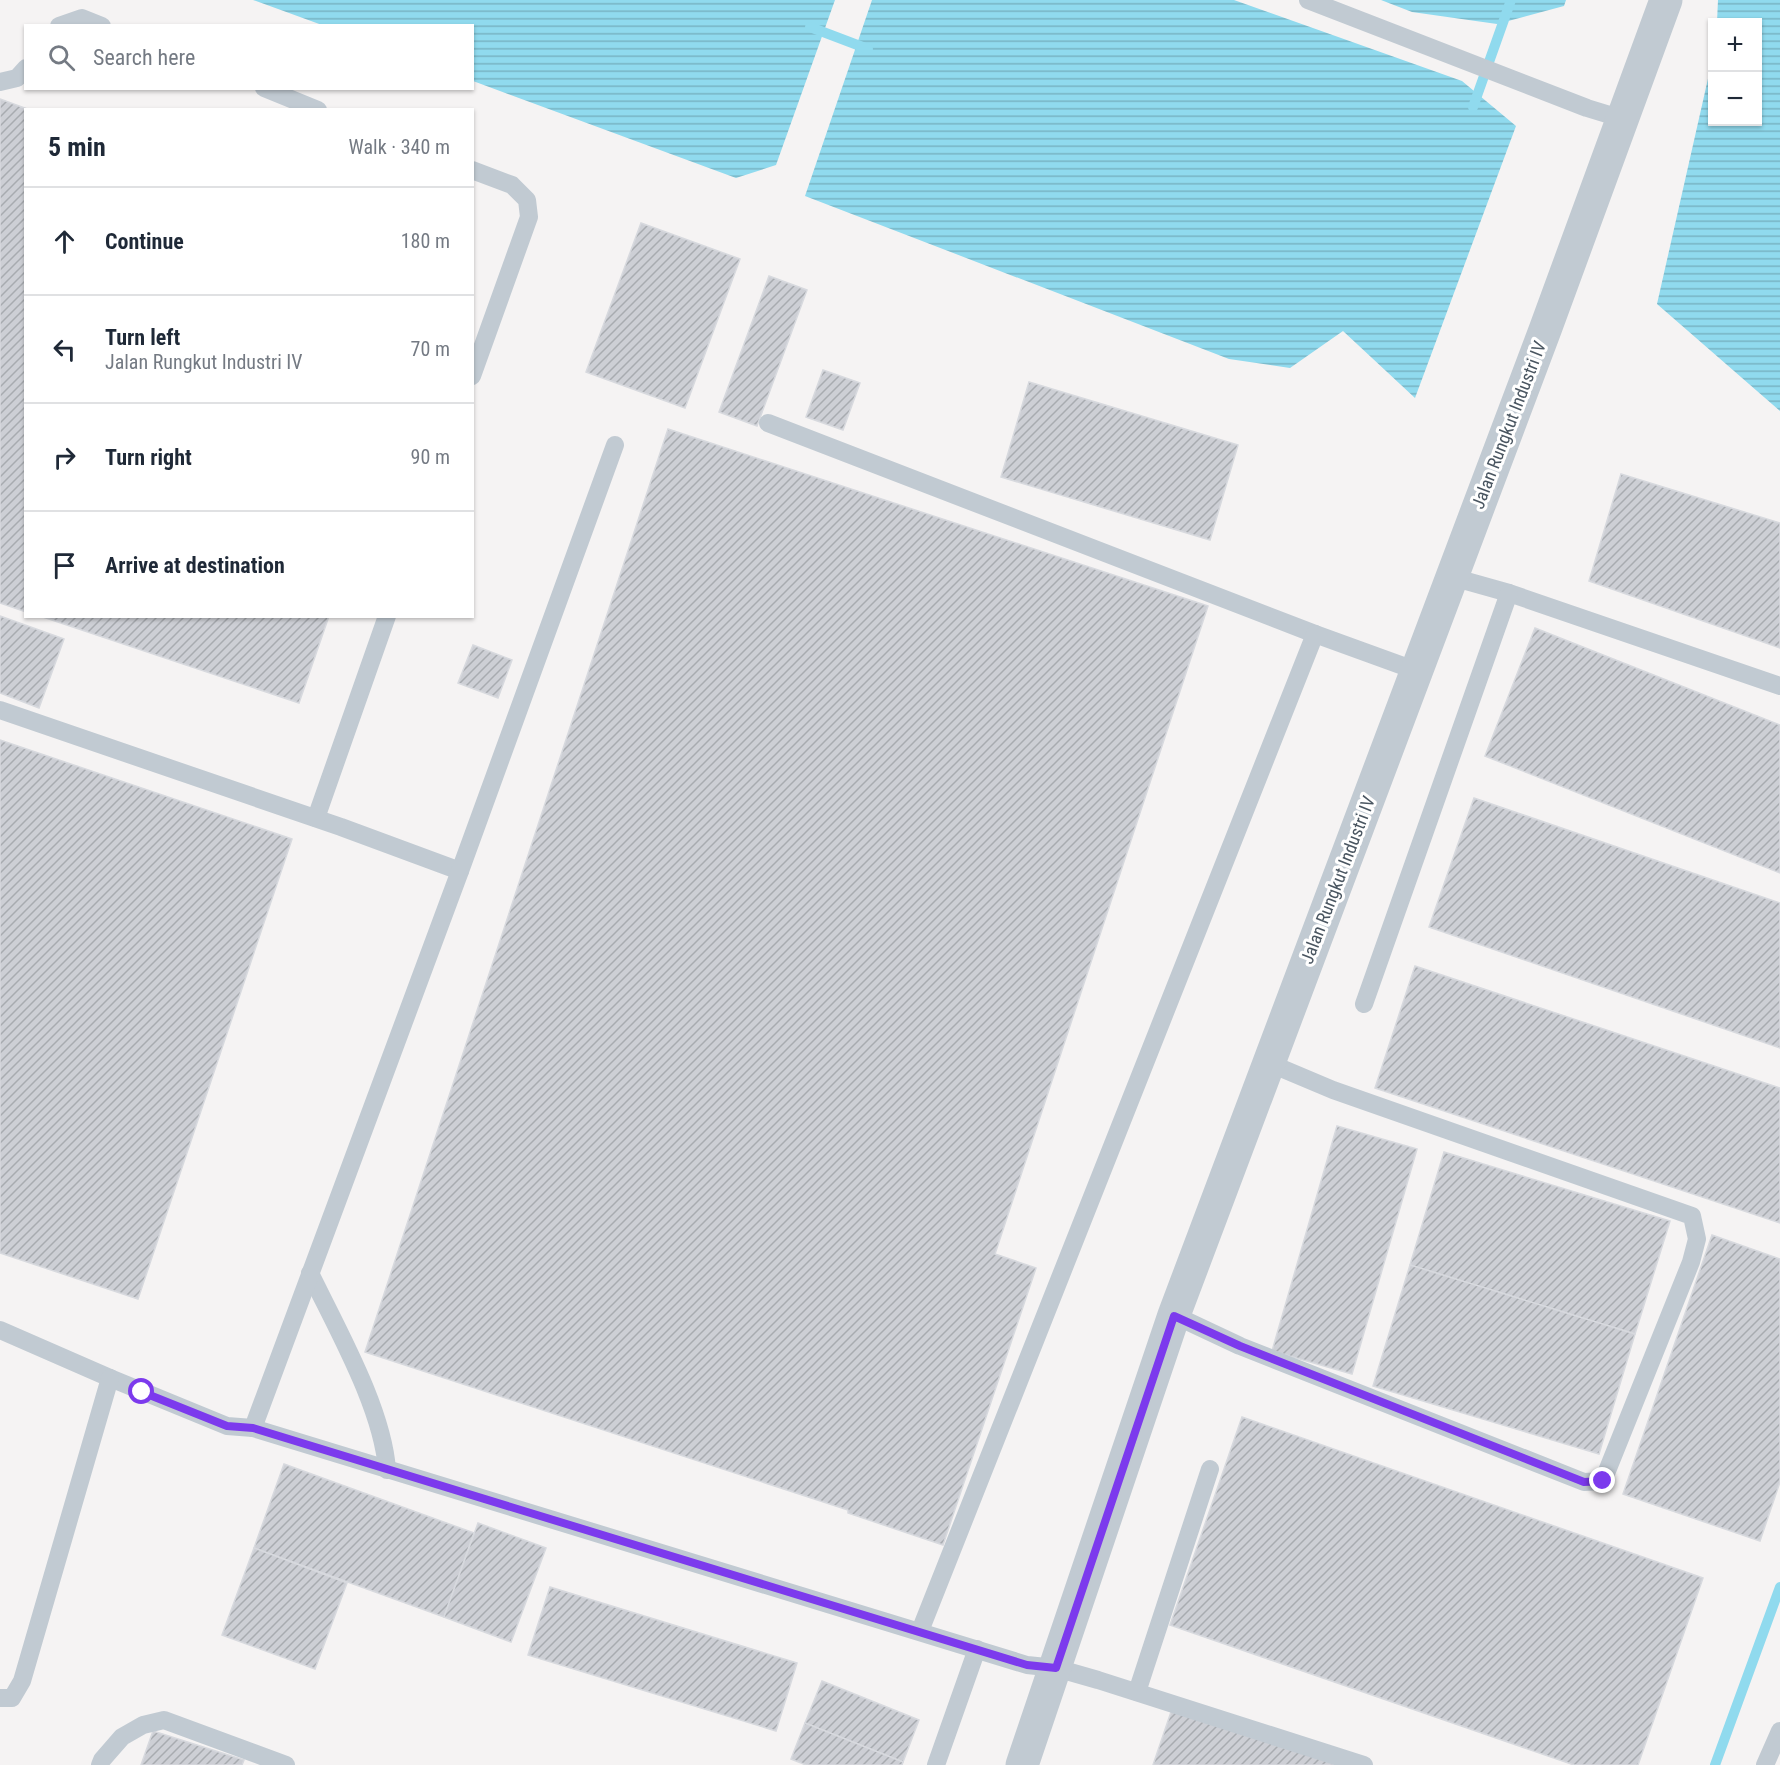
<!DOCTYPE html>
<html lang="en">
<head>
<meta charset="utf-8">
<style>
	:root { --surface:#fff; --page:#f6f6f7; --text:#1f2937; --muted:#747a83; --line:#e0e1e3 }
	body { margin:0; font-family:"Roboto Condensed",sans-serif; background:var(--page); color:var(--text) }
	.controls { position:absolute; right:18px; top:18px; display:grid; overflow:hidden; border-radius:0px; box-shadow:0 2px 4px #0004 }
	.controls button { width:54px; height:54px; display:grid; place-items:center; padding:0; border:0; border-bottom:2px solid var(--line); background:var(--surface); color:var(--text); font:30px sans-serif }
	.stop { position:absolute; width:18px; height:18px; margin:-14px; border:4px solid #7c3aed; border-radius:50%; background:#fff }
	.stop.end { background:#7c3aed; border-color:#fff; box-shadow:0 2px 6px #0008 }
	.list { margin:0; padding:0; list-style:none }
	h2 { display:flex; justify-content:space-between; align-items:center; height:78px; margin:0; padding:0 24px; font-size:26px }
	h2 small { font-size:20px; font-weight:400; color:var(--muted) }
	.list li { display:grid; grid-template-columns:39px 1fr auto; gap:18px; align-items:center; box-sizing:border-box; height:108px; padding:0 24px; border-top:2px solid var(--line) }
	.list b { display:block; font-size:22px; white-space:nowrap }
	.list p { margin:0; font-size:20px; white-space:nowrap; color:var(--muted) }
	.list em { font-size:20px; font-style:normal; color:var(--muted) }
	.icon { flex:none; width:33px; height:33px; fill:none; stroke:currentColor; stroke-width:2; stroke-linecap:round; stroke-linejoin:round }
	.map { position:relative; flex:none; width:1780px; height:1765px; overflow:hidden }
	.search { position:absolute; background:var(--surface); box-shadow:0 2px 4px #0004; left:24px; top:24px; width:450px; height:66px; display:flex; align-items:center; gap:15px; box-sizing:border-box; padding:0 21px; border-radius:0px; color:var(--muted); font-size:22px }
	.panel { position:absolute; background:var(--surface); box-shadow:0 2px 4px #0004; left:24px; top:108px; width:450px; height:510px; border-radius:0px }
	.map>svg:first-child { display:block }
</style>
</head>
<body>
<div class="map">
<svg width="1780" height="1765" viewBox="0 0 1780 1765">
	<defs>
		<pattern id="water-rules" width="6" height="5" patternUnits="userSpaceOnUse" patternTransform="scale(1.5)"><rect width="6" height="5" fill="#90daee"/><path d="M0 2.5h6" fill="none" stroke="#78b4c4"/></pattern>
		<pattern id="building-hatch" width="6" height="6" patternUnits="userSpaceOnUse" patternTransform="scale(1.5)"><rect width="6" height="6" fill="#cdcfd5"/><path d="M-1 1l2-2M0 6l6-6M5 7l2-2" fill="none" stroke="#a8abb0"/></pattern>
	</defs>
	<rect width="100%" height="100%" fill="#f5f3f3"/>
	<!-- water -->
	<g fill="url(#water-rules)">
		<polygon points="253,0 835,0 776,165 736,178 473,81 472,26 322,25"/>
		<polygon points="872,0 1234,0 1462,81 1516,126 1415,398 1343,331 1290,368 1229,359 805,196"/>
		<polygon points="1381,0 1566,0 1564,6 1497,24 1412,12"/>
		<polygon points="1718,0 1780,0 1780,411 1657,304 1712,61 1712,122 1758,122 1758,22 1717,22"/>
	</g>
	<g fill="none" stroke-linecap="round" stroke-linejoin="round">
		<!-- stream -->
		<g stroke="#90daee" stroke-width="10">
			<polyline points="810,27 868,49"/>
			<polyline points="1473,107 1511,0"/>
			<polyline points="1715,1765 1780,1587"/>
		</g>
	</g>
	<!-- building -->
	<g fill="url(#building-hatch)" stroke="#d7d9de" stroke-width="1.5">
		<polygon points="0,99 30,110 26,110 26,612 0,603"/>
		<polygon points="641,223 740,259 685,408 586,372"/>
		<polygon points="769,276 807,290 757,426 719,412"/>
		<polygon points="823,370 860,383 843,430 806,417"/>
		<polygon points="1029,382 1238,445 1210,540 1001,477"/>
		<polygon points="668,429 1208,606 995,1254 1036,1268 943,1545 848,1513 848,1510 365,1352"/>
		<polygon points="1621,474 1780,523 1780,648 1589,581"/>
		<polygon points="0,616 64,639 39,708 0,693"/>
		<polygon points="40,616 329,616 299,703"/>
		<polygon points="1535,628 1780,725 1780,873 1485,756"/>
		<polygon points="473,645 512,660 498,698 458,683"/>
		<polygon points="0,740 292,839 138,1299 0,1253"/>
		<polygon points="1474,798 1780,903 1780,1048 1429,927"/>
		<polygon points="1415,966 1780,1088 1780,1223 1375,1088"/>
		<polygon points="1337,1126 1417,1149 1352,1374 1272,1351"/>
		<polygon points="1444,1152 1670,1221 1635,1334 1410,1265"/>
		<polygon points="1712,1235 1780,1259 1780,1482 1760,1541 1623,1494"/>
		<polygon points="1410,1265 1635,1334 1599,1454 1373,1386"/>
		<polygon points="1242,1417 1703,1578 1638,1765 1574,1765 1170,1625"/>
		<polygon points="284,1464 474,1533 444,1617 254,1548"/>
		<polygon points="478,1523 546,1548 511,1642 444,1617"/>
		<polygon points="254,1548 347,1583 315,1669 222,1635"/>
		<polygon points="550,1587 797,1663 776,1731 528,1655"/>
		<polygon points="822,1681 919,1720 903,1762 805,1723"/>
		<polygon points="1172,1709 1341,1765 1153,1765"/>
		<polygon points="805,1723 903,1762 902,1765 806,1765 791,1759"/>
		<polygon points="153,1731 244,1760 242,1765 141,1765"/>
	</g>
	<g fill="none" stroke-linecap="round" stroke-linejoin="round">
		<!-- lane -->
		<g stroke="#c1cad2" stroke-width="18">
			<polyline points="1308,0 1587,108 1623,119"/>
			<polyline points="59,26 82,18 102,26"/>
			<polyline points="0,82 17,78 26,68"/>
			<polyline points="264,88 318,110"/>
			<polyline points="472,170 512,185 527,200 529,217 472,376"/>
			<polyline points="768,423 1315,634"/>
			<polyline points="1452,577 1509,593 1780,686"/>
			<polyline points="0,710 341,827 460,871"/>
			<polyline points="316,818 387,616"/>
			<polyline points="1364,1004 1509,593"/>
			<path d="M 310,1273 C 337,1329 383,1409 387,1470"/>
			<polyline points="1174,1315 1240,1346 1584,1482 1603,1481 1691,1262 1697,1239 1692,1216 1333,1090 1269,1063"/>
			<polyline points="0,1330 110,1378 227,1426 253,1428 1027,1665 1056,1668 1098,1680 1364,1765"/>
			<polyline points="253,1428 460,871 615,445"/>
			<polyline points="920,1631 1315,634 1417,671"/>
			<polyline points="1137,1692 1210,1469"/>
			<polyline points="0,1698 12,1698 22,1681 110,1378"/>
			<polyline points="100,1765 102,1760 122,1737 143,1725 164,1720 286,1765"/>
			<polyline points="936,1765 977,1649"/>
			<polyline points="1765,1765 1780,1731"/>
		</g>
		<!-- street -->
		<polyline stroke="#c1cad2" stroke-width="33" points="1022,1765 1174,1315 1545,330 1666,0"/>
	</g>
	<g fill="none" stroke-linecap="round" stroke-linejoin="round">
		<!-- route -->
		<polyline stroke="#7c3aed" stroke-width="8" points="142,1392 227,1426 253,1428 1027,1665 1056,1668 1174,1316 1240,1346 1584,1482 1603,1481"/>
	</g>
	<g text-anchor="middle" stroke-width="6" stroke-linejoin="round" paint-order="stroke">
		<!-- street labels -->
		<g font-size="18" fill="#4a5661" stroke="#fff">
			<text transform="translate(1509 425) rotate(-69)" y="6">Jalan Rungkut Industri IV</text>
			<text transform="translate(1338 880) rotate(-69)" y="6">Jalan Rungkut Industri IV</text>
		</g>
	</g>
</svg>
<div class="controls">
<button>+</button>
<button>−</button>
</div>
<div class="stop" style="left:142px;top:1392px"></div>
<div class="stop end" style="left:1603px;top:1481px"></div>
<div class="search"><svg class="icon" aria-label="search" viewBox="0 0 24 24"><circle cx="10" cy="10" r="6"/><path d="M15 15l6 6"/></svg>Search here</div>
<section class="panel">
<h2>5 min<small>Walk · 340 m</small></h2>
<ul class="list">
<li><svg class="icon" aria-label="ahead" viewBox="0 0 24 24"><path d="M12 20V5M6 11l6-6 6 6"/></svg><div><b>Continue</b></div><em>180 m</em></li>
<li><svg class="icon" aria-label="left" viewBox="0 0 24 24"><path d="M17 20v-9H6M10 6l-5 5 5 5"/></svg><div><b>Turn left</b><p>Jalan Rungkut Industri IV</p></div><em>70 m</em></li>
<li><svg class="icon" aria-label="right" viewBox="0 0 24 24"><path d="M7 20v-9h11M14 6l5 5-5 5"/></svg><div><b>Turn right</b></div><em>90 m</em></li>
<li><svg class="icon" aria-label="arrive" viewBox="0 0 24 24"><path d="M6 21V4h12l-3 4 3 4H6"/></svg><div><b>Arrive at destination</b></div></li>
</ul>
</section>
</div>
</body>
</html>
